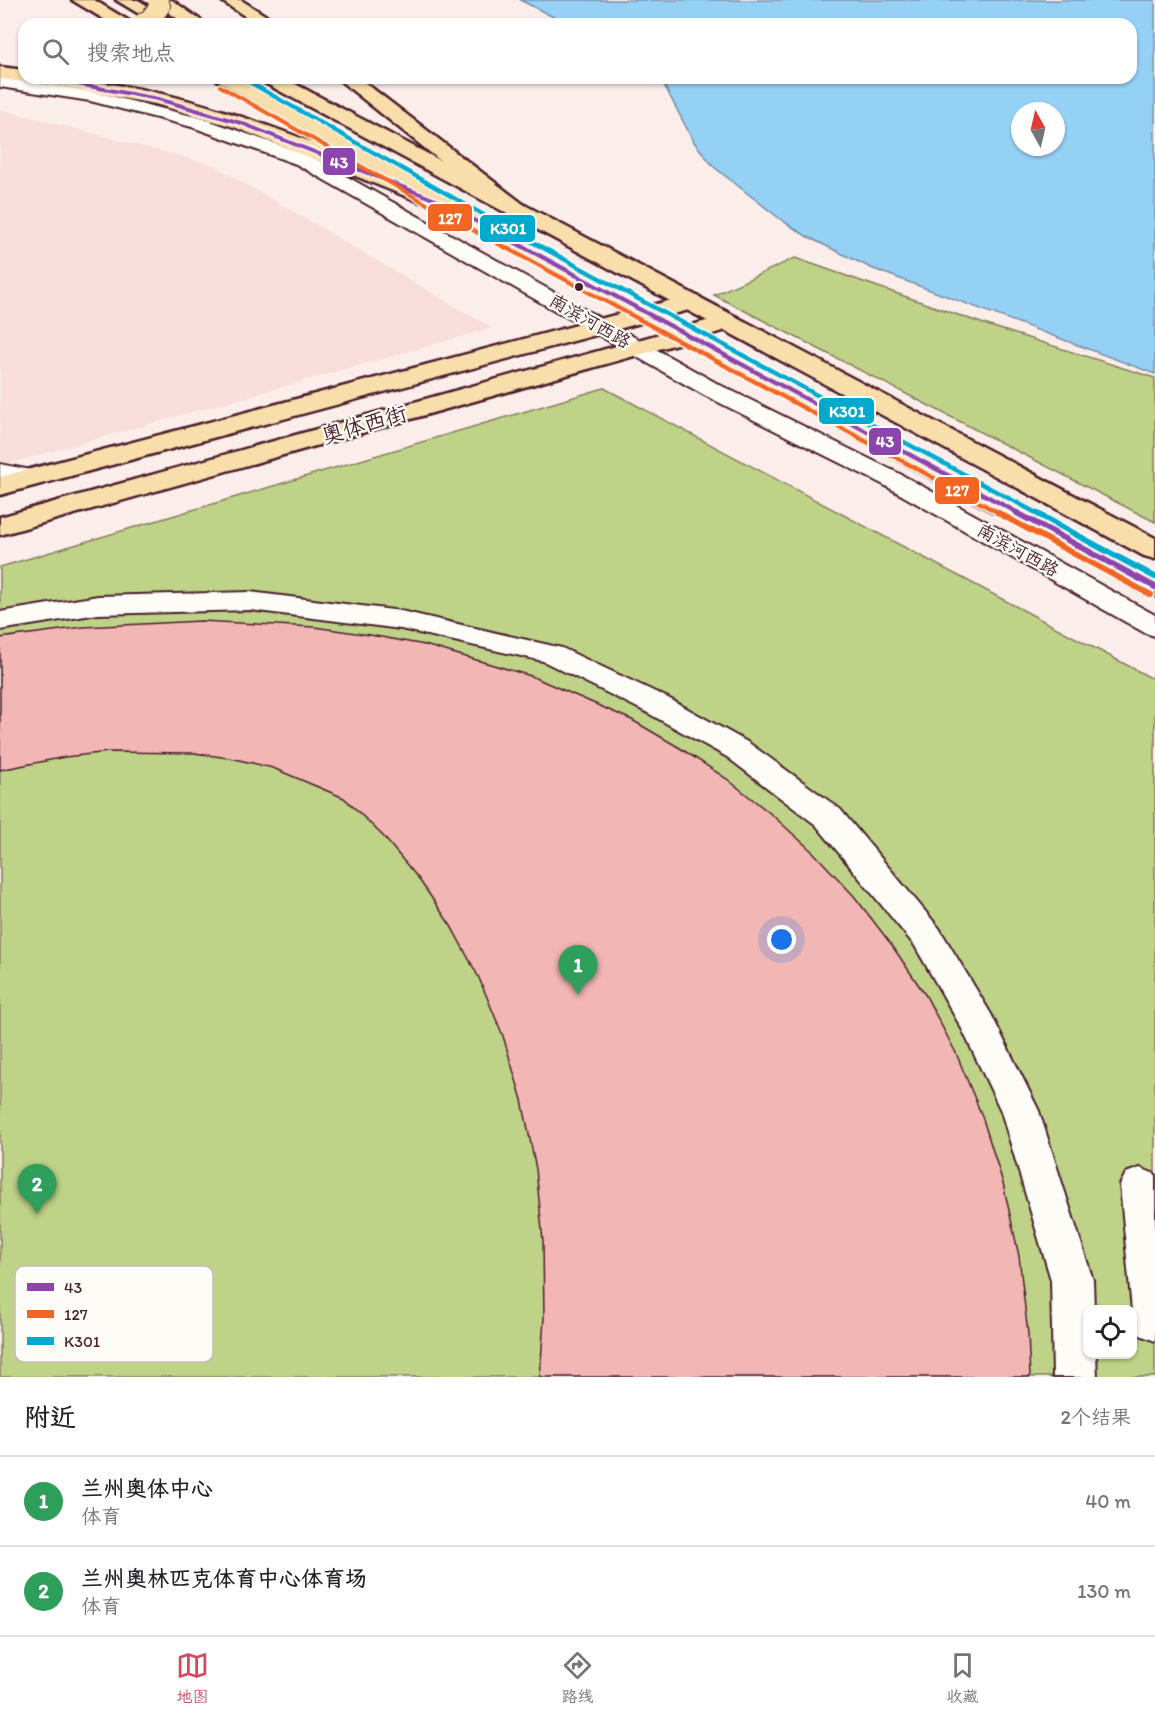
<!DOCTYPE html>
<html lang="zh">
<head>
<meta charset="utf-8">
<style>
	:root { --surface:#fff; --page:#f6f6f6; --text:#202124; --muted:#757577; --line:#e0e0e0; --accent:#d1495b }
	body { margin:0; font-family:Itim,"LXGW WenKai TC",sans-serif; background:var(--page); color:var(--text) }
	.controls { position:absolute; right:18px; bottom:18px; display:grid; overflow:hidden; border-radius:12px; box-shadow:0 2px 4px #0004 }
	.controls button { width:54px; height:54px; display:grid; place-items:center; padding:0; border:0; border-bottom:2px solid var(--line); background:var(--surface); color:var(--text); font:30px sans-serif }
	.compass { position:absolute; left:1011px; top:102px; width:54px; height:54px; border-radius:50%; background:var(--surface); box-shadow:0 2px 4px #0004; rotate:352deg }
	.you { position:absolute; left:782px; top:940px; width:21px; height:21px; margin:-15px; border:4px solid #fff; border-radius:50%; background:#1a73e8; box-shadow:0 0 0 9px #1a73e833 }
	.badge { display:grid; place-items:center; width:39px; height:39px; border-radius:50%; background:var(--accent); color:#fff; font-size:20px; font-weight:700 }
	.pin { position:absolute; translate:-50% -50px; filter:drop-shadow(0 2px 3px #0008) }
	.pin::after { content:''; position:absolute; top:32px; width:21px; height:18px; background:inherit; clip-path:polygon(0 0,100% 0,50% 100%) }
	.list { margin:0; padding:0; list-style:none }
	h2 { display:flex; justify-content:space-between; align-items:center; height:78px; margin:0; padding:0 24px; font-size:26px }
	h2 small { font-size:20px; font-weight:400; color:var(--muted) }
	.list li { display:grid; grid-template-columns:39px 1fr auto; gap:18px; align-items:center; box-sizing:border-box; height:90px; padding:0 24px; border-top:2px solid var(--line) }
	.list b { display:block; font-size:22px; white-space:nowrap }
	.list p { margin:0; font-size:20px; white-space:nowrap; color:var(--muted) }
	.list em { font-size:20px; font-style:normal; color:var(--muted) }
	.icon { flex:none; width:33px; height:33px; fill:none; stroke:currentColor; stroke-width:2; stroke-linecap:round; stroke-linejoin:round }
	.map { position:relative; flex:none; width:1155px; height:1377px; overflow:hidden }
	.search { position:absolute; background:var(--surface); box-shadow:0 2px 4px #0004; left:18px; right:18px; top:18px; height:66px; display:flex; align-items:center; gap:15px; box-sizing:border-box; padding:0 21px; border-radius:18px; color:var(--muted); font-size:22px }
	.sheet { height:258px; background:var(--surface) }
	nav { display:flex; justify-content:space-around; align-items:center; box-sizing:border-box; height:84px; border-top:2px solid var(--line); background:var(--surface); font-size:16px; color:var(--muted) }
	nav a { display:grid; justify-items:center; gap:3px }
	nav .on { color:var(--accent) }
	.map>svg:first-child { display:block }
</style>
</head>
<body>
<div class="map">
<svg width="1155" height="1377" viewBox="0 0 1155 1377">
	<rect width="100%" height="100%" fill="#fbeeea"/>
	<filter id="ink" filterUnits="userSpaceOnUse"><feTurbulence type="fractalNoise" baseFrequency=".0167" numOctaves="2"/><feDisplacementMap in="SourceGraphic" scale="12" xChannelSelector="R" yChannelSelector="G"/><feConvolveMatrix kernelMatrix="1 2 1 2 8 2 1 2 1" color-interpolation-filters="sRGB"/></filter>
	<g filter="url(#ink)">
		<!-- built -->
		<polygon fill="#f8ddda" points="0,109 213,165 492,328 0,466"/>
		<!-- green -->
		<g fill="#bed388" stroke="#84795a" stroke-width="1.5" fill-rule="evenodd">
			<polygon points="795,258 987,325 1155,378 1155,522 714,295"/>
			<path d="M 604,388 L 1155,680 L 1155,1377 L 0,1377 L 0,567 ZM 1088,1310 L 1132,1310 L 1132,1354 L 1088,1354 Z"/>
		</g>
		<!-- water -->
		<path fill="#95d1f5" stroke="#778aa4" stroke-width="1.5" fill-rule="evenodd" d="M 520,0 L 1155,0 L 1155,374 L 871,268 L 806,236 L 780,219 L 714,167 L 694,142 L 663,83 L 657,78 L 1131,78 L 1131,24 L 567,24 ZM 1020,111 L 1056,111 L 1056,147 L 1020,147 Z"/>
		<!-- building -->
		<polygon fill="#f2b6b4" stroke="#4a1f2b" stroke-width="1.5" points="201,621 314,627 370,635 425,645 531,676 632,720 680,748 727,779 771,814 814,853 854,896 891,944 926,996 956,1053 982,1116 1003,1183 1019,1256 1028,1334 1030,1377 540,1377 544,1318 543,1241 536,1169 522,1100 503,1036 479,978 451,926 418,878 383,836 344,798 273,768 235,759 194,753 109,752 65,757 0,770 0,638 83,627"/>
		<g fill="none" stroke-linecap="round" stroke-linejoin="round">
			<!-- street casing -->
			<g stroke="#4a1f2b" stroke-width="4">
				<g id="street">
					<polygon points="0,77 90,91 204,119 310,156 720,385 902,475 1155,615 1155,636 1145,633 884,485 704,395 296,164 192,127 90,101 0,87"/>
					<polygon points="0,464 41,472 45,477 41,482 32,485 0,480"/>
					<polygon points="250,592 401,611 562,648 668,698 749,743 840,809 939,928 991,1014 1039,1111 1093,1280 1094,1310 1088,1310 1088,1354 1096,1354 1097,1377 1053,1377 1051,1280 1001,1111 962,1029 915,946 816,825 727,757 646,712 543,661 401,629 250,610 98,614 0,630 0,612 98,596"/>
					<polygon points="1140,1168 1155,1174 1155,1341 1140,1335 1133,1321 1120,1185 1126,1173"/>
				</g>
			</g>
			<!-- primary casing -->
			<g stroke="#4a1f2b" stroke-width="5">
				<g id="primary">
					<polygon points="151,0 172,0 206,24 185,24"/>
					<polygon points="220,0 241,0 279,24 257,24"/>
					<polygon points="0,67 24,70 24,78 32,78 24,82 0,79"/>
					<path d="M 35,78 C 175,78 308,142 436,192 L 439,197 L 436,202 L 420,202 L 234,127 L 155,104 L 45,84 Z"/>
					<polygon points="337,78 359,78 523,204 526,209 523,214 507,214"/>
					<polygon points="691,295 700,297 703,302 700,307 0,495 0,477"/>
					<polygon points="728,315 737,317 740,322 737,327 0,535 0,517"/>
				</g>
			</g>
			<!-- highway casing -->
			<g stroke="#4a1f2b" stroke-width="5">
				<g id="highway">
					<polygon points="72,0 94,0 134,24 112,24"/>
					<polygon points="116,0 138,0 178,24 156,24"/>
					<polygon points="214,78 238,78 446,196 1155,575 1155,596 1144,594 430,206"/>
					<polygon points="260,78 284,78 1155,538 1155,559 1144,556 263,82"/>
				</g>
			</g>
			<!-- street -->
			<use href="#street" fill="#fdfcf7" fill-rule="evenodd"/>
			<!-- primary -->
			<use href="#primary" fill="#f8deab" fill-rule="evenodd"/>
			<!-- highway -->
			<use href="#highway" fill="#f8deab" fill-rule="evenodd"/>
			<!-- primary-bridge casing -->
			<g stroke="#4a1f2b" stroke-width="22" stroke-linecap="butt">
				<polyline id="primary-bridge" points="142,24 150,19 160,6 158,0"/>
			</g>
			<!-- primary-bridge -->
			<use href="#primary-bridge" stroke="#f8deab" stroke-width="20"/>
			<!-- bus-1-far2 casing -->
			<g stroke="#fdfcf7" stroke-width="7">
				<polyline id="bus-1-far2" points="45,78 158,99 241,123 438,201 481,224"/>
			</g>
			<!-- bus-1-far1 casing -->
			<g stroke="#fdfcf7" stroke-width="8">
				<polyline id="bus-1-far1" points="479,223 1020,514"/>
			</g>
			<!-- bus-1 casing -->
			<g stroke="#fdfcf7" stroke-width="10">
				<polyline id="bus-1" points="1017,513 1155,587"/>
			</g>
			<!-- bus-2-far2 casing -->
			<g stroke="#fdfcf7" stroke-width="7">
				<polyline id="bus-2-far2" points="220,86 462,224"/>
			</g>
			<!-- bus-2-far1 casing -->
			<g stroke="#fdfcf7" stroke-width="8">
				<polyline id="bus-2-far1" points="460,223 1001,514"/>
			</g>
			<!-- bus-2 casing -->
			<g stroke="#fdfcf7" stroke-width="10">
				<polyline id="bus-2" points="998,513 1151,595"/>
			</g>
			<!-- bus-3-far2 casing -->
			<g stroke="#fdfcf7" stroke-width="7">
				<polyline id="bus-3-far2" points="242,78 500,224"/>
			</g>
			<!-- bus-3-far1 casing -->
			<g stroke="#fdfcf7" stroke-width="8">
				<polyline id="bus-3-far1" points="497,223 1038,514"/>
			</g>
			<!-- bus-3 casing -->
			<g stroke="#fdfcf7" stroke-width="10">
				<polyline id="bus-3" points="1036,513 1155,577"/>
			</g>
			<!-- bus-1-far2 -->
			<use href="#bus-1-far2" stroke="#8e44ad" stroke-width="4"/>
			<!-- bus-1-far1 -->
			<use href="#bus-1-far1" stroke="#8e44ad" stroke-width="4.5"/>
			<!-- bus-1 -->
			<use href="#bus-1" stroke="#8e44ad" stroke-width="6"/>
			<!-- bus-2-far2 -->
			<use href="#bus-2-far2" stroke="#f26522" stroke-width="4"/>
			<!-- bus-2-far1 -->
			<use href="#bus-2-far1" stroke="#f26522" stroke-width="4.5"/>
			<!-- bus-2 -->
			<use href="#bus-2" stroke="#f26522" stroke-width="6"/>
			<!-- bus-3-far2 -->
			<use href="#bus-3-far2" stroke="#00a9ce" stroke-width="4"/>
			<!-- bus-3-far1 -->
			<use href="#bus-3-far1" stroke="#00a9ce" stroke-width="4.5"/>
			<!-- bus-3 -->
			<use href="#bus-3" stroke="#00a9ce" stroke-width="6"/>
		</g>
	</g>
	<!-- markers -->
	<circle fill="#4a1f2b" stroke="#fdfcf7" stroke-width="2" cx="579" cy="287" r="5"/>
	<g text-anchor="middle" stroke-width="4.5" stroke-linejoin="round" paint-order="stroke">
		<!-- far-street labels -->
		<g font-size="18" fill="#4a1f2b" stroke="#fdfcf7">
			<text transform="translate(590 321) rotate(30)" y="6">南滨河西路</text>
			<text transform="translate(1018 550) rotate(29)" y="6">南滨河西路</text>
		</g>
		<!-- street labels -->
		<g font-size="22" fill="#4a1f2b" stroke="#fdfcf7">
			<text transform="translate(364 424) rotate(-16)" y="8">奥体西街</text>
		</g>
	</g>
	<!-- legend -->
	<rect x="15" y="1266" width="198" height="96" rx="9" fill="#fdfcf7" stroke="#c7baba" stroke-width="1.5"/>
	<rect x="27" y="1283" width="27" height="8" fill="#8e44ad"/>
	<rect x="27" y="1310" width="27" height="8" fill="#f26522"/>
	<rect x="27" y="1337" width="27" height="8" fill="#00a9ce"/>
	<g font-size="16" fill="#4a1f2b">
		<text x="64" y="1293">43</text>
		<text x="64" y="1320">127</text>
		<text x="64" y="1347">K301</text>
	</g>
	<g stroke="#fdfcf7" stroke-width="2">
		<rect x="322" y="147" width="34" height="29" rx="6" fill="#8e44ad"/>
		<rect x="427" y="203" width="46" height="29" rx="6" fill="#f26522"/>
		<rect x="479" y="214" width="57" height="29" rx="6" fill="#00a9ce"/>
		<rect x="818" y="397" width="57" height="28" rx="6" fill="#00a9ce"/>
		<rect x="868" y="427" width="34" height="29" rx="6" fill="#8e44ad"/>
		<rect x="934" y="476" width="46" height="29" rx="6" fill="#f26522"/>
	</g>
	<g font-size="16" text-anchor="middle" font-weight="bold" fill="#fff">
		<text x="339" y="168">43</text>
		<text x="450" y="224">127</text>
		<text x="508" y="234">K301</text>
		<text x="847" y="417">K301</text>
		<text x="885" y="447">43</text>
		<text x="957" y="496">127</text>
	</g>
</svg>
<div class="controls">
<button><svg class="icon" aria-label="locate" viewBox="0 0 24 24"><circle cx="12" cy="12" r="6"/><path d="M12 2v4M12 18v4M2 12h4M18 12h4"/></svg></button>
</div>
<svg class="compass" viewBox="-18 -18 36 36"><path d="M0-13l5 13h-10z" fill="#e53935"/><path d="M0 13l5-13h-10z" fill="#757577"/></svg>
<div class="you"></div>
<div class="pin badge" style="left:578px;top:995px;background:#2e9e5b">1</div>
<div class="pin badge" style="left:37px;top:1214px;background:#2e9e5b">2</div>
<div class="search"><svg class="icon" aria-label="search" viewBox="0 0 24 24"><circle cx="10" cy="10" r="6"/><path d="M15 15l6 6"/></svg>搜索地点</div>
</div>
<section class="sheet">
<h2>附近<small>2个结果</small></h2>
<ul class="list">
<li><span class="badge" style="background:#2e9e5b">1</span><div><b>兰州奥体中心</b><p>体育</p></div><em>40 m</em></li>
<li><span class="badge" style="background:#2e9e5b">2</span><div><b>兰州奥林匹克体育中心体育场</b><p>体育</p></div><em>130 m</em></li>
</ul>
</section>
<nav>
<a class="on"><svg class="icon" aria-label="map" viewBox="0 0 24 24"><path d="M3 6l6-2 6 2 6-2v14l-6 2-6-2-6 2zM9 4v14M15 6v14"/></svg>地图</a>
<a><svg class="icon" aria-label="directions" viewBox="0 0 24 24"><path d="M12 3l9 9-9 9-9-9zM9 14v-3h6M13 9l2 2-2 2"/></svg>路线</a>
<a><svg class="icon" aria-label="saved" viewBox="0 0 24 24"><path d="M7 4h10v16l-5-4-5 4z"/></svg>收藏</a>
</nav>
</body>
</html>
